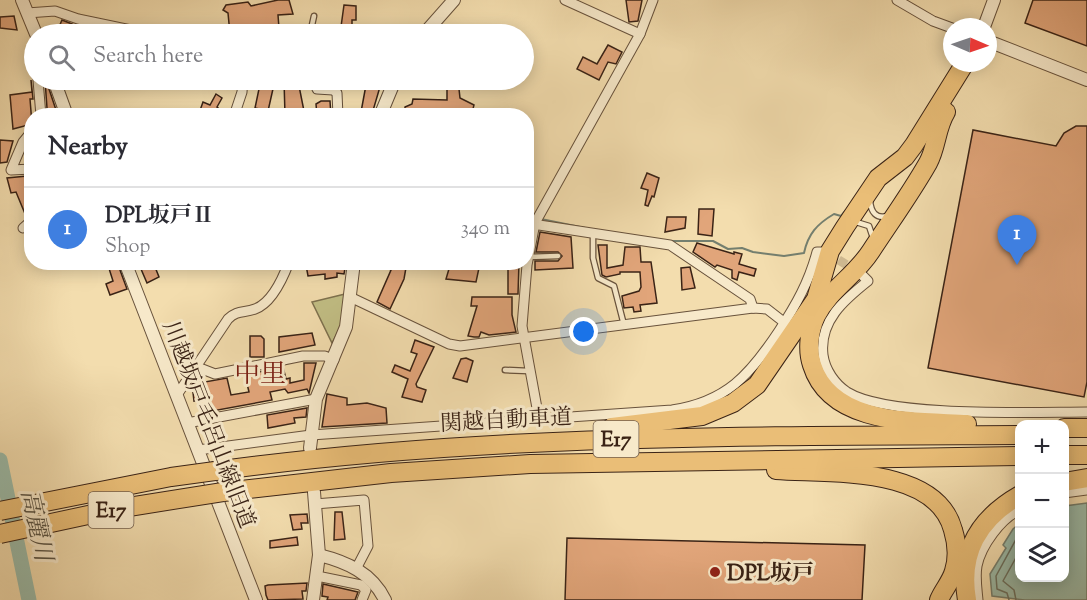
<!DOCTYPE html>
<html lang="en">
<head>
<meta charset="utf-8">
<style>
	:root { --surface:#fff; --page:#f2f2f3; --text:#2b2b33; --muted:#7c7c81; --line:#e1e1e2; --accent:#8f2418 }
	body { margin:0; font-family:"Sorts Mill Goudy","Noto Serif JP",serif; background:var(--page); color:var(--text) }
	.controls { position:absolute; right:18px; bottom:18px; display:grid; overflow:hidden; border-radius:12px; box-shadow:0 3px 15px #0003 }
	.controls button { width:54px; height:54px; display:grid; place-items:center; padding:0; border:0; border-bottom:2px solid var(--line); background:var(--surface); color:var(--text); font:30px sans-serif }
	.compass { position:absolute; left:943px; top:18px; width:54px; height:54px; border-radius:50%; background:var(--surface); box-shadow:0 3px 15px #0003; rotate:92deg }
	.you { position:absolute; left:584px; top:332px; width:21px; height:21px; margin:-15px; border:4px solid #fff; border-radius:50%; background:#1a73e8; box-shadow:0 0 0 9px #1a73e833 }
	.badge { display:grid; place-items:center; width:39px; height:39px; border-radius:50%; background:var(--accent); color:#fff; font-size:20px; font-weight:700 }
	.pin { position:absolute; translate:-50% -50px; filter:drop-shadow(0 2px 3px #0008) }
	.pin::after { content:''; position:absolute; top:32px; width:21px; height:18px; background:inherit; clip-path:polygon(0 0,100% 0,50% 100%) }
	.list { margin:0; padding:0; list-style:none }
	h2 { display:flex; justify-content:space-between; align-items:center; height:78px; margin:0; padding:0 24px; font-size:26px }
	h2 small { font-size:20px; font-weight:400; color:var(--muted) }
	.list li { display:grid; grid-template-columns:39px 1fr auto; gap:18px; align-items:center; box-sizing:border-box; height:84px; padding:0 24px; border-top:2px solid var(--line) }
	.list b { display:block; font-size:22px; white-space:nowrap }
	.list p { margin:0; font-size:20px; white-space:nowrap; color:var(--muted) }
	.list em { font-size:20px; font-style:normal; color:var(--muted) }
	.icon { flex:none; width:33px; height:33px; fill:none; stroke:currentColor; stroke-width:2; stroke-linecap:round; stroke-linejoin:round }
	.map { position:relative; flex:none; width:1087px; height:600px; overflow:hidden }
	.search { position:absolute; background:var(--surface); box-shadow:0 3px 15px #0003; left:24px; top:24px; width:510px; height:66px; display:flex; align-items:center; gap:15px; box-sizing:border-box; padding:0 21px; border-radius:33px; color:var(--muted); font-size:22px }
	.panel { position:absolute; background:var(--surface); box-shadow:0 3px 15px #0003; left:24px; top:108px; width:510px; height:162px; border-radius:24px }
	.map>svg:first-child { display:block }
</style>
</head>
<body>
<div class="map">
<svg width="1087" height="600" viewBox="0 0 1087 600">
	<rect width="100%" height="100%" fill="#f3ddae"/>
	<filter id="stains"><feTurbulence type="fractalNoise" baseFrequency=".00333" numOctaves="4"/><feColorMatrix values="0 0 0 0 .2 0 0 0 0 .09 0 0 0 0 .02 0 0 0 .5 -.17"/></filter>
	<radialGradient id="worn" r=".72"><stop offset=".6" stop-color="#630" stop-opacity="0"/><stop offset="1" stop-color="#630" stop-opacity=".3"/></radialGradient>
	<!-- green -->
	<polygon fill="#c2bf85" stroke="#7e714e" stroke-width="1.5" points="345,294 341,326 332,343 312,302"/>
	<!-- water -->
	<polygon fill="#9bbcaa" stroke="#747f6f" stroke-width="1.5" points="1087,503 1087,600 1025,600 992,596 990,574 1006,548 1003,545 1013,529 1019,524 1020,578 1064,578 1065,506"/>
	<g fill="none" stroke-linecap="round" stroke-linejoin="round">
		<!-- shore -->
		<g stroke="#6a7060" stroke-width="1.5">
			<polyline points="1009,600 1007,593 997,589 996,576 1020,532"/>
			<polyline points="1016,600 1014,590 1003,581 1018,554 1020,544"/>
		</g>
		<!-- stream -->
		<g stroke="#747f6f" stroke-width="2">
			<polyline points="526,217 536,218"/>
			<polyline points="541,219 585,228"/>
			<path d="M 671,241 L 713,241 L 728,249 L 742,248 L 753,252 L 784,256 L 804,253 C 808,234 817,224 834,214 L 841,216 L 846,210"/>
		</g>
		<!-- river -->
		<polyline stroke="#9bbcaa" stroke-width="15" points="0,460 29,600"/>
	</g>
	<!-- building -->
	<g fill="#e1a57a" stroke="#3a2316" stroke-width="1.5">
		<polygon points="278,0 289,0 293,14 278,15 279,28 230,34 228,13 223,10 226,5 248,2 251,6"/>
		<polygon points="626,0 642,0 638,21 629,22"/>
		<polygon points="1033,0 1087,0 1087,46 1025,23"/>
		<polygon points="344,5 356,6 356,20 352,20 352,34 340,34"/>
		<polygon points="14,16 17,30 0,28 0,17"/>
		<polygon points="62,20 72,24 89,34 71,34 59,27"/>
		<polygon points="608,45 622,52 616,64 608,62 599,80 577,69 583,57 597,64"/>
		<polygon points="31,80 33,99 30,99 32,124 13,129 10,95 32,92"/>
		<polygon points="45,80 46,80 58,116 50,116 47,108"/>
		<polygon points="250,80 275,80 268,111 255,108 259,89 249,88"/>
		<polygon points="284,80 307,80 309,86 299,86 304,111 285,115"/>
		<polygon points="338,80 382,80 372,114 361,112 366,85 341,88"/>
		<polygon points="447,88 459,89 460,98 474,105 472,113 441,110 437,116 426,116 426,113 405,112 405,107 412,104 413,99 447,100"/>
		<polygon points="216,94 222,98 217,107 227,116 198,116 203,102 210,105"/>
		<polygon points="321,101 330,101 331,116 317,116 316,104"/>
		<polygon points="1076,126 1087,126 1087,382 1084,397 928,368 973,130 1056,146 1064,133"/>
		<polygon points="0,140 13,141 7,162 0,163"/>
		<polygon points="647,173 659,178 654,197 652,196 648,206 645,205 648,190 641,188"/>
		<polygon points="27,176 32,195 32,212 26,216 16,192 11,193 7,178"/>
		<polygon points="699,209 714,209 712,236 698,234"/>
		<polygon points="667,217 686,217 685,228 665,232"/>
		<polygon points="540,232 571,237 573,268 535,270 535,261 558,261 562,256 558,252 536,252"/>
		<polygon points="697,243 734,254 734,252 742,254 739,264 756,269 754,276 739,272 737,280 732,278 732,270 717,265 715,267 693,252"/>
		<polygon points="598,245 607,245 607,268 623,265 625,247 640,247 641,262 651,262 657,303 640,305 641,311 634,312 633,307 624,308 622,296 639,291 641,287 640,272 620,272 620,274 606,277 602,275"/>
		<polygon points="107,262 117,262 127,289 110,295 106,284 113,281"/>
		<polygon points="138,262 153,262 159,277 147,283"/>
		<polygon points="321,262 346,262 344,274 337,273 337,277 325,279 325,274 308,276 306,265"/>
		<polygon points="376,262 407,262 404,279 390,309 377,302 391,270"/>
		<polygon points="451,262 465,262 464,266 479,268 476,282 446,279"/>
		<polygon points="508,262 519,262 518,294 508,294"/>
		<polygon points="690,267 695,288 682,290 681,268"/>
		<polygon points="472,297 512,297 512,315 516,332 489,335 481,332 479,337 474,337 468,336 477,306 471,306"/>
		<polygon points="312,333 315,345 279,352 279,337"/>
		<polygon points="250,336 261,336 264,339 264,357 250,357"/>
		<polygon points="415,340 434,347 416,384 417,387 426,390 422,402 402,397 408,379 392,372 395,365 410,371 417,354 411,352"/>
		<polygon points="466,358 473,361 467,382 453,378 461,359"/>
		<polygon points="304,363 316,363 309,393 307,389 288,393 285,389 270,392 272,400 207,412 204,399 194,401 192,384 197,382 198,376 203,377 205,382 227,378 231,395 249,392 245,375 283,367 286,379 290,378 290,383 304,380"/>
		<polygon points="327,394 347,398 347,405 367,403 386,408 387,423 322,427"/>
		<polygon points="307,408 306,417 294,418 295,423 268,428 267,415"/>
		<polygon points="335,512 342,512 345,539 334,540"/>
		<polygon points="307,514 308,523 301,523 302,529 293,530 290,515"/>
		<polygon points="297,537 298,545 270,548 270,541"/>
		<polygon points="567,538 865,545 862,600 565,600"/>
		<polygon points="307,583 306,591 302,591 303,599 268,600 266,595 265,586 268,585"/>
		<polygon points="323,584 358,592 355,600 327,600 328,597 322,596"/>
	</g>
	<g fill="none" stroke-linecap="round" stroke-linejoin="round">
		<!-- minor-tunnel -->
		<polyline stroke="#ceb890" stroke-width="9" stroke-dasharray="9 4.5" stroke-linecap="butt" points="827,253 857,271"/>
		<!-- service casing -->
		<g stroke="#68523c" stroke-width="7">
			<g id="service">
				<polyline points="310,34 314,16"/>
				<path d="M 870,201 C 871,212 876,219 887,216"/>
				<polyline points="856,222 869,226 873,238"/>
				<polyline points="593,234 593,258 598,278 614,286 624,325"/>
				<polyline points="528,257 558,256"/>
				<polyline points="505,370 529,371"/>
			</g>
		</g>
		<!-- minor casing -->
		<g stroke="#68523c" stroke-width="11">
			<g id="minor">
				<polyline points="565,0 640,34"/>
				<polyline points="897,0 933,21 952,28"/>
				<polyline points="27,13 55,11 78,19 150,34"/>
				<polyline points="38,80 41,116"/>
				<polyline points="314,80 317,89 333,90 337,93 338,116"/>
				<polyline points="234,116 242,92 243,80"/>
				<polyline points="32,131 23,142 11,170 32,169"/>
				<polyline points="526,223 670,245 750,299 753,308"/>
				<polyline points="23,228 32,220"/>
				<path d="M 861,274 L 868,281 C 844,300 819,321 823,355 C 825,370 835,384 847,392 C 889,418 1034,412 1087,412"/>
				<polyline points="350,297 449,344 460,346 753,308 767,309 785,323"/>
				<polyline points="197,367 215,374 303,356 325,356 334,360"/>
				<path d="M 177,395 L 228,319 C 237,310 244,313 255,309 C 272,303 283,278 289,262"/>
				<polyline points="539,419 522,326 527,265 535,223 640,34 653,0"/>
				<polyline points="187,423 316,399"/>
				<path d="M 198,450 L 311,435 L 672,410 C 726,402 750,375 779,331 C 796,305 809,282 817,252 L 824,252"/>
				<polyline points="1064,493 1087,490"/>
				<polyline points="315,504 364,500 368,546 356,569"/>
				<polyline points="317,576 361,585 366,590 362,600"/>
				<path d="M 978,600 C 977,589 975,577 977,566 C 981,546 1001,518 1020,510"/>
			</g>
		</g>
		<!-- tertiary casing -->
		<g stroke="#68523c" stroke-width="14">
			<g id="tertiary">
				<polyline points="22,0 36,34"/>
				<polyline points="984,27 994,0"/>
				<polyline points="424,34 454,0"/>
				<polyline points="988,41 1087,80"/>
				<polyline points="54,80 67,116"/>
				<polyline points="380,116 395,80"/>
				<polyline points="125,262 256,600"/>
				<polyline points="310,448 316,399 346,327 354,262"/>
				<path d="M 319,555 C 347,562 372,573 385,600"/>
				<polyline points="313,600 319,555 314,492"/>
			</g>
		</g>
		<!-- motorway casing -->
		<g stroke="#3a2316" stroke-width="20">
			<g id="motorway">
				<path d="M 946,112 C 936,128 937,147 928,163 C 911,193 890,222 871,251 C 855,276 829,290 816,316 C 809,331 807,350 812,365 C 831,426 916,421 967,424"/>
				<polyline points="612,427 702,416 733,403 757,385 816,299 830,251 845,227 878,178 905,157 914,145 965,63"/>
				<polyline points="1064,428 1087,428"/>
				<polyline points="1064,455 1087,455"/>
				<path d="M 776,470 C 829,474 936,465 953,530 C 957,543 958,558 954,571 C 951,582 943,590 939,600"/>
				<path d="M 215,471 C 482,434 751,436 1020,435"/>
				<polyline points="1064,482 1087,478"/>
				<polyline points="223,492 391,473 530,464 1020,456"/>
				<path d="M 967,600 C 959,553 978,519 1020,495"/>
			</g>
		</g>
		<!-- service -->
		<use href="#service" stroke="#f7e9ca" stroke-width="4.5"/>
		<!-- minor -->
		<use href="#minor" stroke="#f7e9ca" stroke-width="9"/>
		<!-- tertiary -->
		<use href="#tertiary" stroke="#f7e9ca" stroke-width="12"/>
		<!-- motorway -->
		<use href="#motorway" stroke="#eabe77" stroke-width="18"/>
		<!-- motorway-bridge casing -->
		<g stroke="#3a2316" stroke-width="20" stroke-linecap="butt">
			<g id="motorway-bridge">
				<polyline points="0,511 171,477 215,471"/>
				<polyline points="0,534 116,509 223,492"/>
			</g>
		</g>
		<!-- motorway-bridge -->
		<use href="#motorway-bridge" stroke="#eabe77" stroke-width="18"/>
	</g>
	<!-- markers -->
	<circle fill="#8f2418" stroke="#f7e9ca" stroke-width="2" cx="715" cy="572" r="6"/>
	<g text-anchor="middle" stroke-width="6" stroke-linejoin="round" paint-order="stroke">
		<!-- shield labels -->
		<g fill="#f7e9ca" stroke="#735e4c" stroke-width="1.5">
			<rect x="593.5" y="421" width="45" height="36" rx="4.5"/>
			<rect x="88.5" y="492" width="45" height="36" rx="4.5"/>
		</g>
		<g font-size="21" font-weight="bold" fill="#3a2316">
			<text x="616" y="446">E17</text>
			<text x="111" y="517">E17</text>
		</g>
		<!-- street labels -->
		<g font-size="22" fill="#3a2316" stroke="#f7e9ca">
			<text transform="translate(506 419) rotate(-3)" y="8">関越自動車道</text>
			<text transform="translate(210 424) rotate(69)" y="8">川越坂戸毛呂山線旧道</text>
		</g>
		<!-- poi labels -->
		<g font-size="22" font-weight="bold" fill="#3a2316" stroke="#f7e9ca" text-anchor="start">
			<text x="727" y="580">DPL坂戸</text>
		</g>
		<!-- water labels -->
		<g font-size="24" font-style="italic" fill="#575142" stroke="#f7e9ca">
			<text transform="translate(37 525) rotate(78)" y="8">高麗川</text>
		</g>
		<!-- quarter labels -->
		<g font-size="26" fill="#7a1f14" stroke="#f7e9ca">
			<text x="260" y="382">中里</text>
		</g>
	</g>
	<rect width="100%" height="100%" filter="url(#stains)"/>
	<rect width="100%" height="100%" fill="url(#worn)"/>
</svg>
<div class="controls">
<button>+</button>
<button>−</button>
<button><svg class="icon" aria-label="layers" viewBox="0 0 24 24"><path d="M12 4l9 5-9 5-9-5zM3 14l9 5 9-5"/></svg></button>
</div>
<svg class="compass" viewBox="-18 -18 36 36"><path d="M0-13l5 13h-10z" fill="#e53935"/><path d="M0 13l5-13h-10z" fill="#7c7c81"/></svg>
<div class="you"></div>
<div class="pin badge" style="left:1017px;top:265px;background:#3f7fe0">1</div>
<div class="search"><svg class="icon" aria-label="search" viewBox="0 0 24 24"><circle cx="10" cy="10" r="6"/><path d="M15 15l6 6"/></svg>Search here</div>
<section class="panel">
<h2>Nearby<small></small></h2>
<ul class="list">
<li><span class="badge" style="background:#3f7fe0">1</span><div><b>DPL坂戸Ⅱ</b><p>Shop</p></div><em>340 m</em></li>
</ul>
</section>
</div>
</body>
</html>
